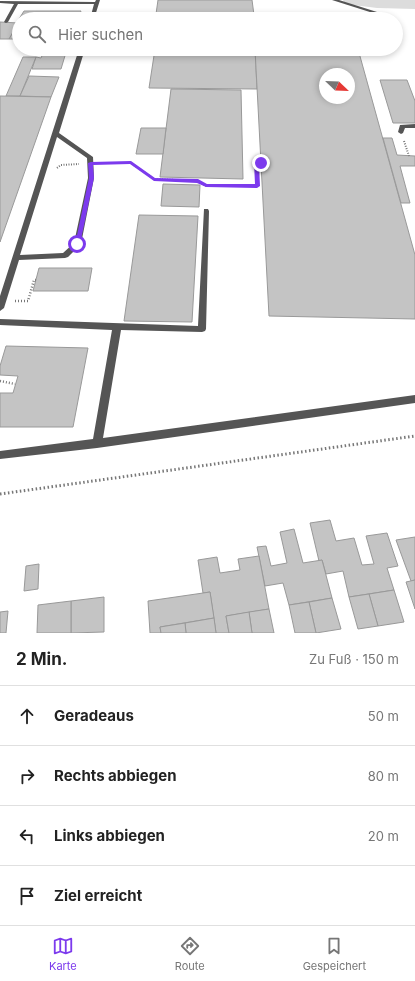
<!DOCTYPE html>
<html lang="de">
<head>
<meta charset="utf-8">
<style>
	:root { --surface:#fff; --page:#f2f2f2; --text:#222; --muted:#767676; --line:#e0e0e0; --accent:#7c3aed }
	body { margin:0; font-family:Inter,sans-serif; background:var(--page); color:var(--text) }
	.compass { position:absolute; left:319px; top:68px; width:36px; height:36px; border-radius:50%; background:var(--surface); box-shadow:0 2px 6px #0003; rotate:113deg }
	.stop { position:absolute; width:12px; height:12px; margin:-9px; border:3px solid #7c3aed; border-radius:50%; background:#fff }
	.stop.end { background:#7c3aed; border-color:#fff; box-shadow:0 1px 4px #0008 }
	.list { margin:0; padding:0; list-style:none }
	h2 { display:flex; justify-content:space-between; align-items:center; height:52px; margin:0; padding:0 16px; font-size:17px }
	h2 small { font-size:13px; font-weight:400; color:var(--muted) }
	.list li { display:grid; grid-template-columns:26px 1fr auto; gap:12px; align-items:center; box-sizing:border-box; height:60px; padding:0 16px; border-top:1px solid var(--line) }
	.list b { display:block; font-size:15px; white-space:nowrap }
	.list em { font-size:13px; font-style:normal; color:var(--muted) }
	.icon { flex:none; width:22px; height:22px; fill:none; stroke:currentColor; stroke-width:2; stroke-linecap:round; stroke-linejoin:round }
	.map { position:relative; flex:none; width:415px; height:633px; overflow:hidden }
	.search { position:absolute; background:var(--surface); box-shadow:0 2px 6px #0003; left:12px; right:12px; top:12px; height:44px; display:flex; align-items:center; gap:10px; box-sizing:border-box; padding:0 14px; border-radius:22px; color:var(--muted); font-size:15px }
	.sheet { height:292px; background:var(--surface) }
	nav { display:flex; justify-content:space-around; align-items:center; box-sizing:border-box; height:56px; border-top:1px solid var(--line); background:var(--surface); font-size:11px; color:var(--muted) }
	nav a { display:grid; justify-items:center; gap:2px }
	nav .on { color:var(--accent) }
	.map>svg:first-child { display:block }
</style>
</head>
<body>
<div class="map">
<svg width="415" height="633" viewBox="0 0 415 633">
	<rect width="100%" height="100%" fill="#fff"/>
	<!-- green -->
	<polygon fill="#dcdcdc" points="343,0 415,0 415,9 377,8 345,4"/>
	<!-- building -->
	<g fill="#c4c4c4" stroke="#999" fill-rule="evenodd">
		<polygon points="158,0 252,0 254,15 156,14"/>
		<polygon points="24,11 81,11 78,19 19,19"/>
		<polygon points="156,14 349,16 350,19 155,19"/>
		<polygon points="19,20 19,39 9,39 18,23"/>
		<polygon points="0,22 18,23 9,39 0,39"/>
		<polygon points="45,49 67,49 61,69 32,69 36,57 41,58"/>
		<polygon points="155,49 255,49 257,89 149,88"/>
		<path d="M 255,49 L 358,49 L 415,255 L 415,319 L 269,316 ZM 325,74 L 349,74 L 349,98 L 325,98 Z"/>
		<polygon points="23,57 36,57 20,96 6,96"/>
		<polygon points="29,76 59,77 51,97 20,96"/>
		<polygon points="380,80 407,80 415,101 415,123 393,123"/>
		<polygon points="171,89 241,90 243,179 160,177"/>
		<polygon points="0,96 51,97 0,242"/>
		<polygon points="141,128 166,128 163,154 136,154"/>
		<polygon points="383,138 392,138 397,155 415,156 415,166 400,166 410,203 401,203"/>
		<polygon points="163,184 200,185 199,207 161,206"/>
		<polygon points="139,215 198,216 192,322 124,321"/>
		<polygon points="39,268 92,268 88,291 33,291"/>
		<polygon points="6,346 88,348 73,427 0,427 0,393 13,393 18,376 0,375 0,366"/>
		<polygon points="330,520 336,541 354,538 362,565 374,564 366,536 387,533 398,566 387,568 394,590 349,597 343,571 326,574 322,560 319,561 310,523"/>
		<polygon points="294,529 303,563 322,560 332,598 289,605 283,583 265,586 257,547 266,546 271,566 287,563 280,532"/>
		<polygon points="415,537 415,580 411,581 396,540"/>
		<polygon points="259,556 269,609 226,616 229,633 216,633 210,592 203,593 198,560 217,557 220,573 240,570 238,559"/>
		<polygon points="39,564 38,589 24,591 26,566"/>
		<polygon points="415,580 415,609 406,582"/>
		<polygon points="394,590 404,622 378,626 369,594"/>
		<polygon points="210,592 214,618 160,627 161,633 150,633 148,601"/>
		<polygon points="369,594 378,626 358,629 349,597"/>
		<polygon points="104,597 104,632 71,633 71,601"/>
		<polygon points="332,598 341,629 316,633 309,602"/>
		<polygon points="71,601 71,633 37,633 38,605"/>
		<polygon points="309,602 316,633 295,633 289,605"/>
		<polygon points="269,609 274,633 252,633 249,612"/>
		<polygon points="8,611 6,633 0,633 0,612"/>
		<polygon points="249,612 252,633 229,633 226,616"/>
		<polygon points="214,618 216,633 186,633 185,623"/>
		<polygon points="185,623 186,633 161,633 160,627"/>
	</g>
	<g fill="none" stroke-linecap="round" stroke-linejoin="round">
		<!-- path-far2 -->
		<g stroke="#777" stroke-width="2" stroke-dasharray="1 1.5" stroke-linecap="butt">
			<polyline points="404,141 409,156"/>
			<polyline points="102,163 131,163 154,179 198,181 206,186 257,186 257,163 261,163"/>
			<polyline points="57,168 61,165 79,164"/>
		</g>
		<!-- path-far1 -->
		<g stroke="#777" stroke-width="2.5" stroke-dasharray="1 2" stroke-linecap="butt">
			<polyline points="15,301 28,301 34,280 36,280"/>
			<polyline points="0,381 15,384"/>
		</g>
		<!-- path -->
		<polyline stroke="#777" stroke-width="3" stroke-dasharray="1.5 2.5" stroke-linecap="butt" points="0,494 415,436"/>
		<!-- lane -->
		<g fill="#555" fill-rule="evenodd">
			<polygon points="96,0 100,0 94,19 90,19 94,4 18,4 8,22 6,23 4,22 14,4 0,3 0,1 95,2"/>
			<polygon points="332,0 339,0 377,12 373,13"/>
			<path d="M 79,49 L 85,49 L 59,133 L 93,157 L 94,178 L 81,244 L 68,257 L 65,258 L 19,260 L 4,308 L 0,311 L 0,296 ZM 57,137 L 87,158 L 88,178 L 74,243 L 63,253 L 20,255 Z"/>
			<polygon points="415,124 415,128 405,128 403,133 401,134 398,132 400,125"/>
			<polygon points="204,209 208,209 209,211 206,329 205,331 202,332 121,330 103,438 415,395 415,403 97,448 0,459 0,451 93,439 112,330 0,325 0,319 198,326"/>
		</g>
	</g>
	<!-- route -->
	<polygon fill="#7c3aed" points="131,161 155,178 198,179 207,184 255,184 254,163 261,161 264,163 259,164 260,186 257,188 206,187 197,183 154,181 130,164 93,165 94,178 80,244 75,245 89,178 88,163 91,162"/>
</svg>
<svg class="compass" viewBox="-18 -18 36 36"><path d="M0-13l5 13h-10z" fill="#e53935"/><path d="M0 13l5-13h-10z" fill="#767676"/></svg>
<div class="stop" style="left:77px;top:244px"></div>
<div class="stop end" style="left:261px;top:163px"></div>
<div class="search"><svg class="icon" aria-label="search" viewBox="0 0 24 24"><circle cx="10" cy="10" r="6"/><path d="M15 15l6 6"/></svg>Hier suchen</div>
</div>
<section class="sheet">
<h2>2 Min.<small>Zu Fuß · 150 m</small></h2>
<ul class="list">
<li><svg class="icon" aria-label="ahead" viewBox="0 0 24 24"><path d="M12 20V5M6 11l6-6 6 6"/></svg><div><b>Geradeaus</b></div><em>50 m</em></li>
<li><svg class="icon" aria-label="right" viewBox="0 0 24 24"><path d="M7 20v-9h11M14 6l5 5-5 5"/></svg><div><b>Rechts abbiegen</b></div><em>80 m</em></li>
<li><svg class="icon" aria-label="left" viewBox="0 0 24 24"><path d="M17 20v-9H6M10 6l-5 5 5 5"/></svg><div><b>Links abbiegen</b></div><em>20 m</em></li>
<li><svg class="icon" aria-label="arrive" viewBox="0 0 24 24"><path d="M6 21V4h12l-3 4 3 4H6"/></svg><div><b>Ziel erreicht</b></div></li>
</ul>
</section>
<nav>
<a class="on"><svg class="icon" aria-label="map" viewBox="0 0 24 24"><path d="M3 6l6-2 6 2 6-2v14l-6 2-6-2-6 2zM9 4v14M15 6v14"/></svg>Karte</a>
<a><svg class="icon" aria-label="directions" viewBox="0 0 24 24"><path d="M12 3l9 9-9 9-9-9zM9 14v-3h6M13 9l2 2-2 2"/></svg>Route</a>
<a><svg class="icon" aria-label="saved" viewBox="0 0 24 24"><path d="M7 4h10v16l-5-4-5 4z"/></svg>Gespeichert</a>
</nav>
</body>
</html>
